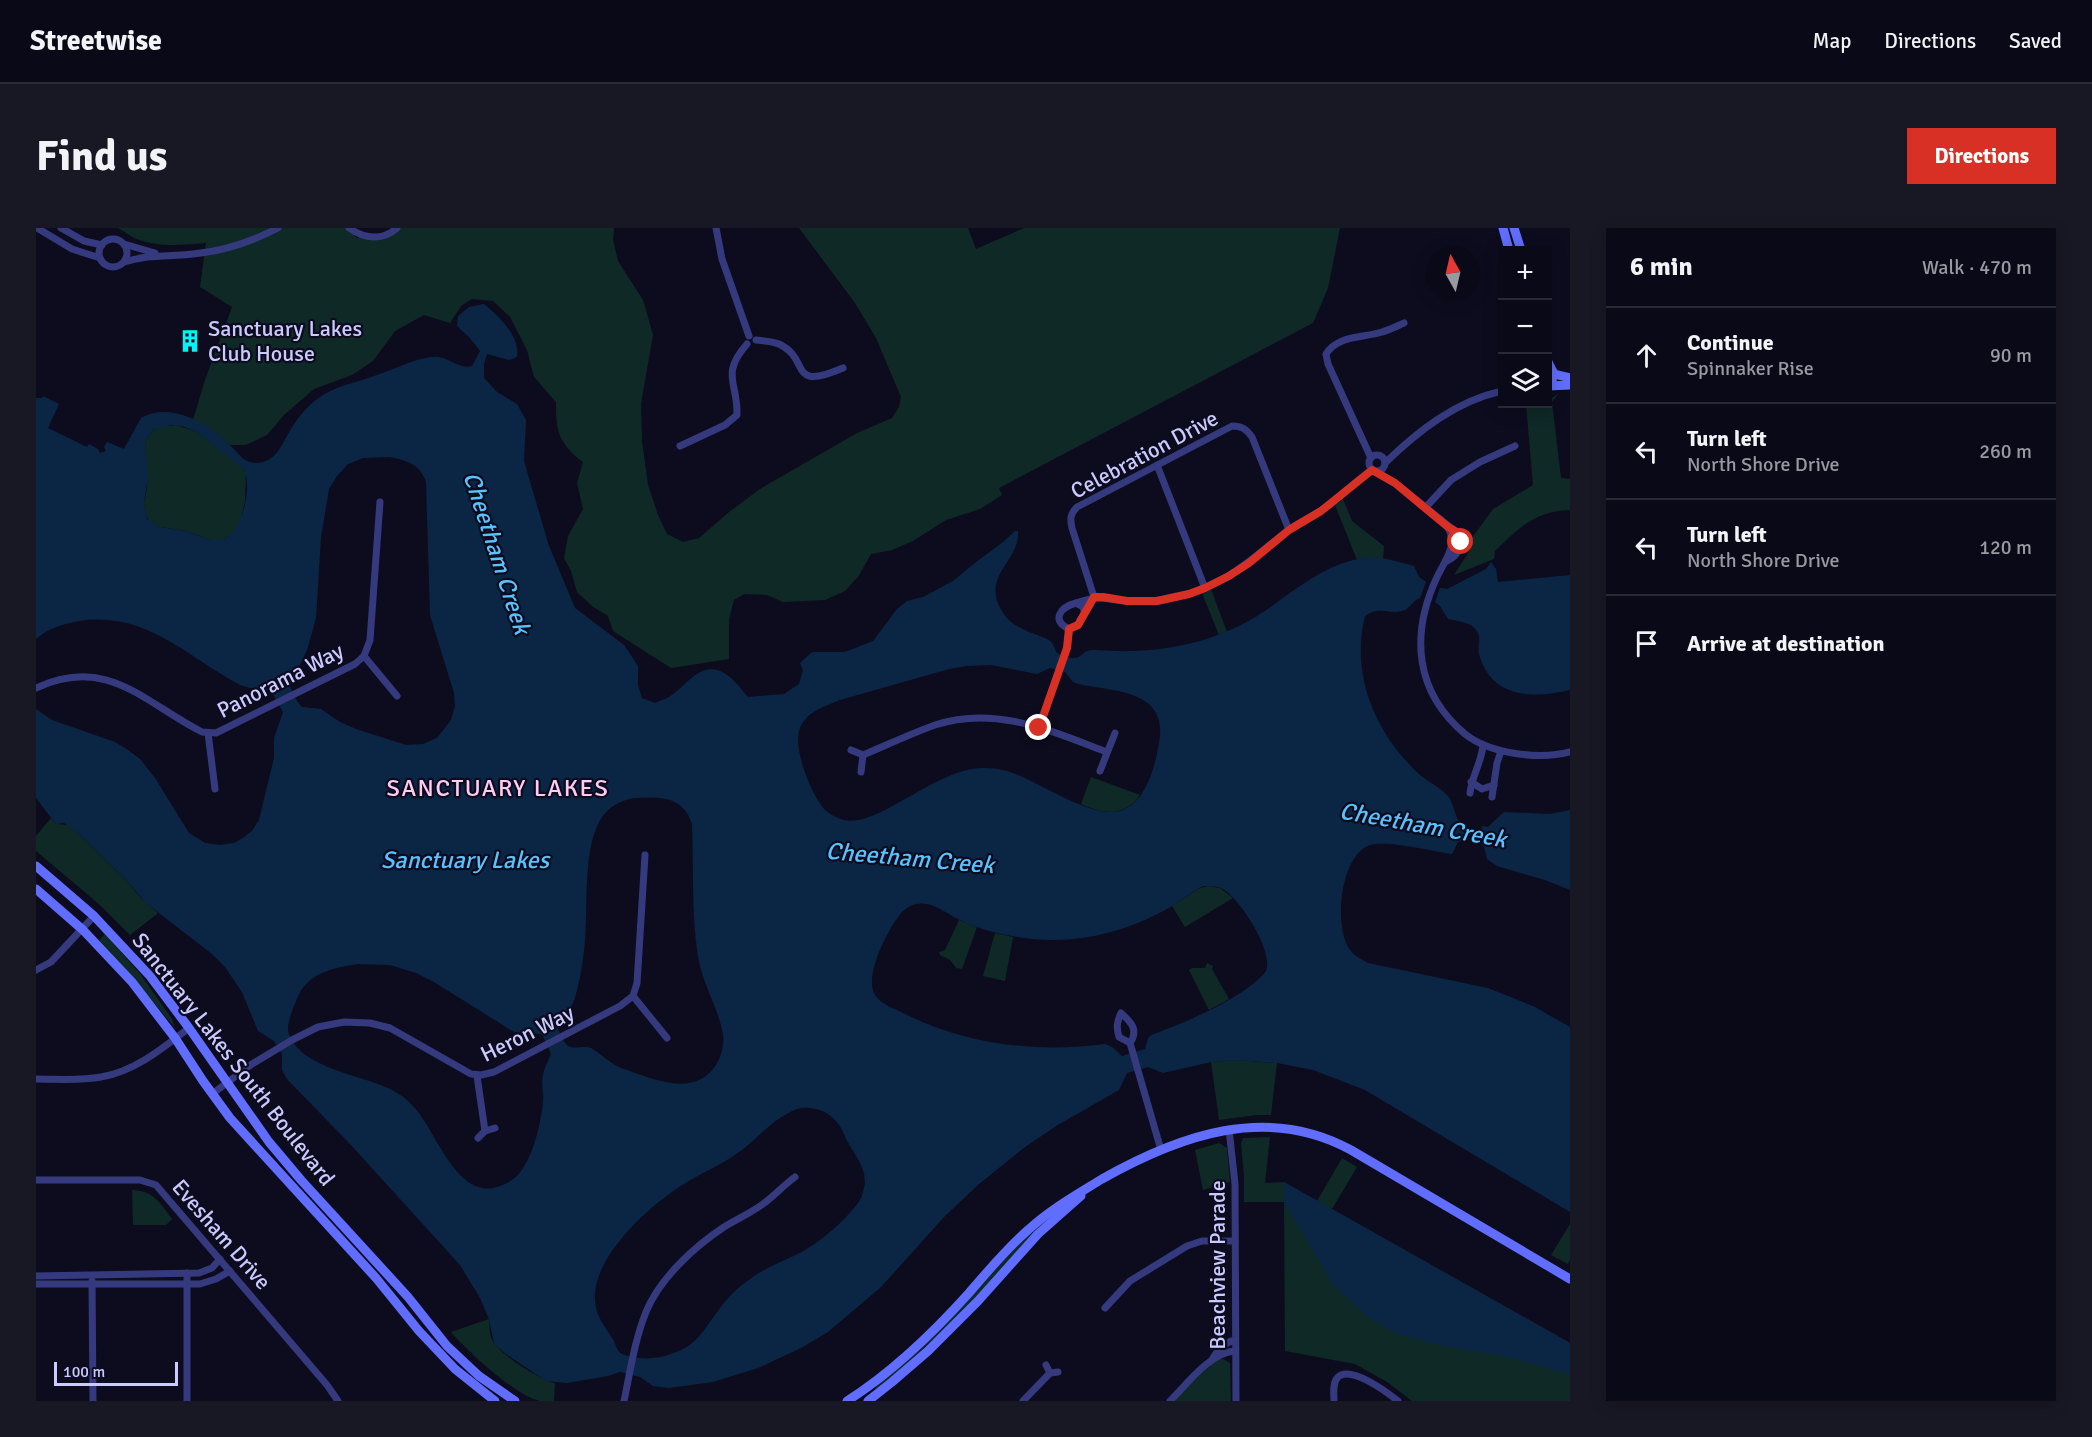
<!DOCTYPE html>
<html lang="en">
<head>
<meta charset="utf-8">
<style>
	:root { --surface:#0a0917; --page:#181724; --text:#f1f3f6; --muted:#999aa1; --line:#2a2a36; --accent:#d93025 }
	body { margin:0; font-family:Signika,sans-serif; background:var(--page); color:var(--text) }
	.controls { position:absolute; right:18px; top:18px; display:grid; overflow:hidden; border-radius:0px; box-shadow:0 3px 15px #0003 }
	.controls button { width:54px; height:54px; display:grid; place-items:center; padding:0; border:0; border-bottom:2px solid var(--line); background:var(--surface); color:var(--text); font:30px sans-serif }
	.compass { position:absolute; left:1390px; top:18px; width:54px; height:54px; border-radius:50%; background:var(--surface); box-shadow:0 3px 15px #0003; rotate:352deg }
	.scale { position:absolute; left:18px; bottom:15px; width:124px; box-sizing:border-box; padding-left:6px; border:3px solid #cbcaff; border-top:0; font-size:16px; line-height:21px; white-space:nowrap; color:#cbcaff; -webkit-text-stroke:4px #0d0c1f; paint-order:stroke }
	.stop { position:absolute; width:18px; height:18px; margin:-14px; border:4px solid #d93025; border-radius:50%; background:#fff }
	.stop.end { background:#d93025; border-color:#fff; box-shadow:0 2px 6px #0008 }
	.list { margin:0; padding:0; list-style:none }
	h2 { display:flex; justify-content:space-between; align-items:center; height:78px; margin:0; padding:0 24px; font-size:26px }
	h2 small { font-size:20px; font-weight:400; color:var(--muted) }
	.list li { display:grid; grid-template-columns:39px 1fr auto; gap:18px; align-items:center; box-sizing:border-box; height:96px; padding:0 24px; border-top:2px solid var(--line) }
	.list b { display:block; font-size:22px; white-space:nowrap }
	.list p { margin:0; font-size:20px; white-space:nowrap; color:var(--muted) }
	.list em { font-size:20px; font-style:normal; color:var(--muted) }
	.icon { flex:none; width:33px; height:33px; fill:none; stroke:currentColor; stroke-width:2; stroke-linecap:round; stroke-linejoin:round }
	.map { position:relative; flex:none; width:1534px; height:1173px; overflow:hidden; border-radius:0px }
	header { display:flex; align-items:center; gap:36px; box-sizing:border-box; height:84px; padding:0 30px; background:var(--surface); border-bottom:2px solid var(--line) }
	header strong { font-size:28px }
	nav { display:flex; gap:33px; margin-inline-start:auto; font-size:21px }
	.intro { display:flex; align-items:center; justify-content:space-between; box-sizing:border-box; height:144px; padding:0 36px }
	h1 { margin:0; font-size:42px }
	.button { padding:15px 27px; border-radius:0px; background:var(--accent); color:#fff; font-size:21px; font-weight:700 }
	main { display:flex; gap:36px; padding:0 36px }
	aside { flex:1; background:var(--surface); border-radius:0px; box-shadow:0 3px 15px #0003 }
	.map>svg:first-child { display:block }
</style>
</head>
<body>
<header>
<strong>Streetwise</strong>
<nav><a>Map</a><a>Directions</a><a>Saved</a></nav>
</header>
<div class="intro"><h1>Find us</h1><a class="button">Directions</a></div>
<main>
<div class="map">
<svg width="1534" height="1173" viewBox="0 0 1534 1173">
	<rect width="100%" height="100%" fill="#0d0c1f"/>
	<!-- green -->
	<g fill="#0f2926">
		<path d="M 82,0 L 309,0 L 321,10 L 345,10 L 363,0 L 578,0 L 577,12 L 582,33 L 607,72 L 617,107 L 605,176 L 606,213 L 612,257 L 622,287 L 631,306 L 647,314 L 663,310 L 693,284 L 724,261 L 821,205 L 856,190 L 863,179 L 865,169 L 840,110 L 819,75 L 763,0 L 932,0 L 940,21 L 988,0 L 1304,0 L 1292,60 L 1277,95 L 963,260 L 966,267 L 944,281 L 910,292 L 877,313 L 856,322 L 835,326 L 822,349 L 809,363 L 789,372 L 747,374 L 731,367 L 708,366 L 698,372 L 693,391 L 693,431 L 635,440 L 577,403 L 572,388 L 556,378 L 541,364 L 535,343 L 528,330 L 532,308 L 547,281 L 541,255 L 547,234 C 522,215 520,203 520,174 L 498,149 L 491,122 L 474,89 L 457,73 L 436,71 L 425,78 L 414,95 L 388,87 L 359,103 L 337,133 L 316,147 L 278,161 L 248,187 L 231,207 L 210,217 L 194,217 L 178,204 L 157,192 L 169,152 L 196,79 L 164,59 L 170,15 C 146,17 122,20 98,10 C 92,7 88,3 82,0 Z"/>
		<path d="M 1523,165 L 1516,174 L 1525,250 L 1534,251 L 1534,282 C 1499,283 1483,300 1459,323 L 1458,331 L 1418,347 L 1434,322 L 1435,311 L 1457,281 L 1497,257 L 1490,176 L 1512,176 L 1512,173 Z"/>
		<polygon points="140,197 159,203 204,236 210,244 209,273 204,295 198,305 188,312 174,312 150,303 124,299 114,294 109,286 108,275 111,261 109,213 117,202 129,198"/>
		<polygon points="1307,271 1316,293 1348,318 1347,332 1329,330 1321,332 1299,277"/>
		<polygon points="1175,361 1191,404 1183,407 1166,365"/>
		<path d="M 1055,549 L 1104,567 C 1088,590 1067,586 1045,576 Z"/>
		<polygon points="15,590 20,596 32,597 42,605 88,650 105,670 122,685 94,707 64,677 0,623 0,608"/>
		<polygon points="1172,658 1184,660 1197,670 1149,699 1136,678 1162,661"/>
		<polygon points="923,692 941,699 926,741 922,740 921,741 914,732 904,727 903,724 909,722"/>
		<polygon points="959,705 977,709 969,753 947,748"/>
		<polygon points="69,706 105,747 136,791 139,800 95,747 63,712"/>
		<polygon points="1171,735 1177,738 1176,741 1193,771 1173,782 1153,742 1156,740 1169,740"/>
		<polygon points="1201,832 1241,835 1235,887 1221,887 1183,892 1175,834"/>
		<polygon points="1234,909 1229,955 1248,954 1281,973 1306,930 1321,939 1296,981 1534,1115 1534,1173 1376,1173 1351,1154 1319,1136 1249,1123 1248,974 1208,974 1208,949 1205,915 1207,910"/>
		<polygon points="1183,915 1191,920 1194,954 1167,962 1159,922"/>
		<path d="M 96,962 C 117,962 125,976 136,991 L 130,997 L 97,997 Z"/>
		<polygon points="1026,977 924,1087 842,1162 838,1157 973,1023"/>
		<polygon points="1534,996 1534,1031 1532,1036 1515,1027"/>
		<path d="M 453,1091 C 454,1099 453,1109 458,1115 C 467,1128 504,1152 519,1155 L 518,1173 C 514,1173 508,1173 504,1173 C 481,1169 430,1122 415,1104 Z"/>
		<polygon points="1182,1131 1187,1131 1194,1135 1195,1173 1135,1173"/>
	</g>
	<!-- water -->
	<g fill="#0b2644" fill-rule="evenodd">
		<path d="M 448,76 C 463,89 484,107 481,129 L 473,132 L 451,126 L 448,136 L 448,150 L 461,164 L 481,176 L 490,192 L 488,233 L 513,318 L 539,380 L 588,417 L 602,438 L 602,457 L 606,470 L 619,475 C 625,472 631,471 636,467 C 650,458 663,435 684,443 C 695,447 704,460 712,469 L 748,466 L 763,456 L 767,442 L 764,435 L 776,424 L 809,424 L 837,413 L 861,381 L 871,373 L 887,369 L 917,353 L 939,335 L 967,314 L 979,303 L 982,303 C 984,335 943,347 967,385 C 976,399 991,403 1006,409 C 1009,410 1012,411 1014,413 C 1017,415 1019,422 1021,425 C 1026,427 1034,431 1039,430 C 1047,429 1047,421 1059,422 C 1110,426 1159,420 1205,397 C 1247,376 1280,336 1329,330 C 1345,328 1363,334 1378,338 L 1383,349 L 1390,354 L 1384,370 C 1377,372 1375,379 1369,382 C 1355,388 1344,377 1329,388 C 1314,448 1340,507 1385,548 C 1394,555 1408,561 1414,571 C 1417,577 1419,586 1422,592 L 1431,596 L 1428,612 L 1422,614 L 1416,626 C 1396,623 1351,612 1334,617 C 1304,627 1297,699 1314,722 C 1318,728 1325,731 1332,735 L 1452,760 L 1497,778 L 1534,799 L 1534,984 L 1329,862 L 1277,842 L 1241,835 L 1201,832 L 1175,834 L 1127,845 L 1112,839 L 1091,845 L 1083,862 L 1020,898 L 989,919 L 943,956 L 908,989 L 845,1059 L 792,1104 L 765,1120 L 722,1140 L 677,1154 L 633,1160 L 617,1158 L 604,1149 L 584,1144 L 572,1148 L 531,1155 L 510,1153 L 470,1126 L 458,1116 L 453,1091 L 444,1070 L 424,1037 L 315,917 L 251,851 L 246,842 L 246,826 L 238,813 L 222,803 L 206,764 L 189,739 L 176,726 L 110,675 L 88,650 L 42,605 L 28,595 L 20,596 L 0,570 L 0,481 L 16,492 L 79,514 L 92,522 L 104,531 L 119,550 L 153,605 L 169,615 L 184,617 L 198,615 L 207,610 L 216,603 L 223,592 L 238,530 L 238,510 L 247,484 L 235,463 L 214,460 L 204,457 C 150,428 110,383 43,393 C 28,396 12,400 0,411 L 0,170 L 6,170 L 7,168 L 23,176 L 12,200 L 51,219 L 53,216 L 62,221 L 64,225 L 70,223 L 68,219 L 71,214 L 88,221 L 105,190 C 135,173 173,196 195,218 C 203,226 208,235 220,235 C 242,235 247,212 257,198 C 263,188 272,178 281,171 C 300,157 320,155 341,147 C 359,141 377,131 397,129 C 411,127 422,142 436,138 L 444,123 L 434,110 L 421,98 L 422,88 L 433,79 ZM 135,197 L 146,198 L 159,203 L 208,241 C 216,261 207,301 188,312 L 174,312 L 150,303 L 124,299 L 111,291 L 108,275 L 112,250 L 109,213 L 117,202 ZM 354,229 C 372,233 384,236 390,254 L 394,387 L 418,465 L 419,478 L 415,492 L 401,510 L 387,516 L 370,517 L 320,501 L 304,494 L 285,481 L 266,479 L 261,473 L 253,457 L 255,448 L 263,439 L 271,422 L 280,390 L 285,309 L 293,261 L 301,248 L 312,236 L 327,230 ZM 955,437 L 1001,446 L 1014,440 L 1029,444 L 1037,454 L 1042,456 C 1073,463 1129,461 1124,508 C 1121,532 1112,572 1087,582 C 1059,593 1005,555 977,545 C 967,541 956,540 946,540 C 899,541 842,600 808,592 C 801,590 793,586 788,581 C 775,566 756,519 764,500 C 770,484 789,478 804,472 L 913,441 L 930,438 ZM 597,570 C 623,569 647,567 656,596 C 658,640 655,685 662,728 C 666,755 682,779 687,806 C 688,817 686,827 680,837 C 658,871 615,850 585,840 C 573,835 566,826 555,820 C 548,817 539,822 532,818 C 527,814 523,804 521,798 C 525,789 533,784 537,775 C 541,766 546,741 547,730 C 554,691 544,621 566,589 C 574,578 584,573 597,570 ZM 1168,658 C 1175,658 1181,658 1187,661 C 1204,671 1238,723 1230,743 C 1209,770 1148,795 1115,807 L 1112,810 L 1109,821 L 1086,828 L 1076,819 L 1069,816 C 1000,825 932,817 869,786 C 860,781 845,777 839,767 C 827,749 853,698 866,684 C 873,677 882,674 891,676 C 902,678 913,687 924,692 C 944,702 967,707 989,710 C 1038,717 1087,705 1129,682 C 1143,675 1154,664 1168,658 ZM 322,736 L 354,737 L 380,745 L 398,754 L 478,804 L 504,806 L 507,808 L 515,826 C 512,833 508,840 507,847 C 505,856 508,865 507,874 C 505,896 495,940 476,952 C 424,987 403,905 377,878 C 369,869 358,862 347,858 C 319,846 261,838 252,803 C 251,795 257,780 260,773 C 270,745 296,740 322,736 ZM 765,880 C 784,878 801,888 808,906 C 816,926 835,941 827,964 C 825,973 818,980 812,987 C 799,1001 783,1014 766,1024 C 748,1033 730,1039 714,1051 C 701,1060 690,1071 682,1083 C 670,1098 663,1114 645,1122 C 626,1131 604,1134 584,1125 C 581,1122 580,1118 578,1113 C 570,1099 560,1090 559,1073 C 555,1031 611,980 643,959 C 661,947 681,939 699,927 C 720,913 740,886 765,880 Z"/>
		<path d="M 1455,334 L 1460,341 L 1462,354 L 1534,347 L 1534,462 C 1496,471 1455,470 1443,426 C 1441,418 1446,411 1441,403 C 1435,394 1422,393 1412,391 L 1404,378 L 1399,374 L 1404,360 L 1411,361 L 1450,341 Z"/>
		<polygon points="1534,582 1534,662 1509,652 1461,638 1451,631 1448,619 1443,614 1446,598 1452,599 1468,584 1514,586"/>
		<polygon points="1248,954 1534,1115 1534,1146 1472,1129 1412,1119 1362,1106 1333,1090 1297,1057 1248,974"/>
	</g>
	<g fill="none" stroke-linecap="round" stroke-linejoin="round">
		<!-- stream -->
		<polyline stroke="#0b2644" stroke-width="2" points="1428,605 1446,607"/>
		<!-- street -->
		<g stroke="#353a7f" stroke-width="7">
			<polyline points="1,0 36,21 64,30"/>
			<polyline points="25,0 48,13 66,17"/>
			<path d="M 313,0 C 328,11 347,13 361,0"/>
			<polyline points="680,0 686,31 713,108"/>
			<circle cx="77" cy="25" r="14"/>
			<polyline points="88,16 119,25"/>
			<path d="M 88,34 C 114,26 132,29 157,26 C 188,23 215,14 242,0"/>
			<path d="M 720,112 C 728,113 736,113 743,116 C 776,132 751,164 807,140"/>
			<path d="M 644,218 L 689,197 L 701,187 C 702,154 684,147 711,116"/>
			<circle cx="1341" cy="235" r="8"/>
			<path d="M 1335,230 L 1292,136 L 1290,126 C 1302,107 1327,110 1346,104 C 1354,102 1361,98 1368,95"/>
			<path d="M 1349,235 C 1382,203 1420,173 1466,163"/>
			<polyline points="1121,237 1169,360"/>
			<path d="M 1339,243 L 1359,255 L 1419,303 C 1428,314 1424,327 1411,333"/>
			<polyline points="1390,279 1415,252 1444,234 1479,218"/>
			<path d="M 1412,299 C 1422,318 1409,332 1401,349 C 1374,407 1379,464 1429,506 C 1454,526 1504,532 1534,524"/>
			<path d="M 1058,369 L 1036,300 C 1034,291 1034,286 1041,279 L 1196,198 C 1206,198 1210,201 1216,209 L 1253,302"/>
			<path d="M 1040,375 C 1067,366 1069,372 1094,373 C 1113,374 1131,372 1149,367 C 1190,356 1218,329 1250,304 C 1261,295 1274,290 1286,282 C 1304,270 1318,254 1336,242"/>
			<path d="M 1033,401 C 1014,392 1025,379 1040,375 L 1047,379 L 1048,383"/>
			<polyline points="1033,401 1042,397 1058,369"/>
			<polyline points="328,428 361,468"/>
			<path d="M 0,460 C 72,427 107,474 166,504 L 180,505 L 319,436 L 328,428 L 334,412 L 344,274"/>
			<polyline points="1003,500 1031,420 1033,401"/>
			<polyline points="172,505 179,561"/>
			<polyline points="815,522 827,527 825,544"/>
			<path d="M 827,527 C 851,517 874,506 899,497 C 959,477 1015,503 1071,524"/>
			<polyline points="1064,543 1079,505"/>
			<polyline points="1435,554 1446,561 1458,557"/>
			<path d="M 1434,565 C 1436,548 1445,535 1447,518"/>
			<polyline points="1456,569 1461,535 1465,523"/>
			<polyline points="0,742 15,734 58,688"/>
			<polyline points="597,768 631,810"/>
			<path d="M 1094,815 L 1083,809 C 1080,799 1081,794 1085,785 C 1095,794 1103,802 1094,815 L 1125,922"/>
			<polyline points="441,848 449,903"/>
			<path d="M 0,851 C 21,851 44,853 65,849 C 98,844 127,820 153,800"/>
			<polyline points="176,866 216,836 256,812 282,799 308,794 334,795 354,800 435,846 445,847 458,844 584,778 597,768 601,755 609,627"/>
			<polyline points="1193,901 1199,956 1200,1173"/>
			<polyline points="442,910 449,903 459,900"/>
			<polyline points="0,952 104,952 120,957 291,1157 302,1173"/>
			<polyline points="151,1045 151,1173"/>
			<polyline points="0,1048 163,1045 176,1040 184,1031"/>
			<polyline points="56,1053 57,1173"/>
			<polyline points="0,1056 164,1056 180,1051 194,1043"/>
			<polyline points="1069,1080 1094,1053 1151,1018 1166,1013 1199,1013"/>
			<path d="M 1177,1130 C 1183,1120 1188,1115 1199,1112"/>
			<polyline points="1010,1137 1014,1145 1022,1144"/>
			<path d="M 588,1173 C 594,1144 599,1111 610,1084 C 624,1050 658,1019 688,999 C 701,991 715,985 727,976 C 739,967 748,957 759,949"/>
			<polyline points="987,1173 1014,1145"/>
			<path d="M 1134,1173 C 1151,1156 1175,1124 1199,1123"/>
			<path d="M 1298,1173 C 1298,1166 1296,1155 1302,1149 C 1315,1137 1352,1165 1362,1173"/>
		</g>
		<!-- secondary -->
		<g stroke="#616dff" stroke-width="9">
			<polyline points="1467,0 1473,22"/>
			<polyline points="1478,0 1485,22"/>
			<polyline points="1512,134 1518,146 1515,155 1512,159"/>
			<polyline points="1518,146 1534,150"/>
			<polyline points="1512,158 1534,157"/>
			<polyline points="0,638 58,688 114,748 153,800 233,914 265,952 372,1069 411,1118 443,1148 479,1173"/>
			<polyline points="0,661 47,702 96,754 139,810 167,853 194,890 340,1050 383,1103 419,1141 459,1173"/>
			<path d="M 811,1173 C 857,1144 897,1105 933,1065 C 952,1043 970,1021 992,1002 C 1015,981 1040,967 1066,951 C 1144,907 1231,876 1315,922 L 1534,1051"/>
			<polyline points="832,1173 856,1154 892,1123 942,1073 1002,1006 1045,968"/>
		</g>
	</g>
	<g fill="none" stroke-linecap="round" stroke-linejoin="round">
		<!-- route -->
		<polyline stroke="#d93025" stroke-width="8" points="1003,500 1031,420 1033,401 1042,397 1058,369 1067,369 1091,373 1121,373 1153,366 1169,360 1193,348 1213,335 1253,302 1285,283 1336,242 1359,255 1412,299 1419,303 1425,314"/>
	</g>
	<!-- icons -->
	<defs>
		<g id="building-bare" transform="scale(1.8)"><path d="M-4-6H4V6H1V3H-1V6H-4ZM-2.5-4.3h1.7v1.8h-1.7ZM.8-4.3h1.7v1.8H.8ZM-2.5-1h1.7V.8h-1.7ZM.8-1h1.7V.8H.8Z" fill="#00f5f5" stroke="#0d0c1f" stroke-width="2.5" paint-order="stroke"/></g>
	</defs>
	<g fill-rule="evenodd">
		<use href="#building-bare" x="154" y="113"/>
	</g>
	<g text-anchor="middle" stroke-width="4.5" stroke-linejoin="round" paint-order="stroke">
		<!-- poi labels -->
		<g font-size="22" fill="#cbcaff" stroke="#0d0c1f" text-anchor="start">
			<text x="172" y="108">Sanctuary Lakes<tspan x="172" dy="25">Club House</tspan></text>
		</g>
		<!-- street labels -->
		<g font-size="22" fill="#cbcaff" stroke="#0d0c1f">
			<text transform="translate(1108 226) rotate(-28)" y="8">Celebration Drive</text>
			<text transform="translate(244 452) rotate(-27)" y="8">Panorama Way</text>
			<text transform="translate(491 805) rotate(-26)" y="8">Heron Way</text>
			<text transform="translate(198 831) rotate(52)" y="8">Sanctuary Lakes South Boulevard</text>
			<text transform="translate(186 1006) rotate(49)" y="8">Evesham Drive</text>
			<text transform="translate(1181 1037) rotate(-90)" y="8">Beachview Parade</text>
		</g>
		<!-- water labels -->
		<g font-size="24" font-style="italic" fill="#58c2ff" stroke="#0d0c1f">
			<text transform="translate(461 325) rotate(72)" y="8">Cheetham Creek</text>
			<text transform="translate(1387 597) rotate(10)" y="8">Cheetham Creek</text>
			<text transform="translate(874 630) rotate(5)" y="8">Cheetham Creek</text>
			<text x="429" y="640">Sanctuary Lakes</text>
		</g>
		<!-- neighbourhood labels -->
		<g font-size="24" letter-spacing="1.5" fill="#ffccf1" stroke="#0d0c1f">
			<text x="462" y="568">SANCTUARY LAKES</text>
		</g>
	</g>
</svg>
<div class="controls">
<button>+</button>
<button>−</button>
<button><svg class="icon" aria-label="layers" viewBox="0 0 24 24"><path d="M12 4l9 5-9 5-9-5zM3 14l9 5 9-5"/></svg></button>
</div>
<svg class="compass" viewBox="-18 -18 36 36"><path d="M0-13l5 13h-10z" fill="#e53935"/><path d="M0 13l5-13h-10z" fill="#999aa1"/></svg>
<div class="scale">100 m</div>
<div class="stop" style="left:1425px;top:314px"></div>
<div class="stop end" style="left:1003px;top:500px"></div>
</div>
<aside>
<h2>6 min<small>Walk · 470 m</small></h2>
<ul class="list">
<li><svg class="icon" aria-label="ahead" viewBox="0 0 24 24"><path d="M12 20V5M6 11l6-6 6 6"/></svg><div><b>Continue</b><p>Spinnaker Rise</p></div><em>90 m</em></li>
<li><svg class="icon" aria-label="left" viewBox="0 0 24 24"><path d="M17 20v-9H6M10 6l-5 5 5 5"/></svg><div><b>Turn left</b><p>North Shore Drive</p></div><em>260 m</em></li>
<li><svg class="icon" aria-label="left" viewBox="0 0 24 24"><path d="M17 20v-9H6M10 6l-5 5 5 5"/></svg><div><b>Turn left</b><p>North Shore Drive</p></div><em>120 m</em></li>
<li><svg class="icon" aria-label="arrive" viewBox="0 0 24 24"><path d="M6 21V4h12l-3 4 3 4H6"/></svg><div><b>Arrive at destination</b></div></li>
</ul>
</aside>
</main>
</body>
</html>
